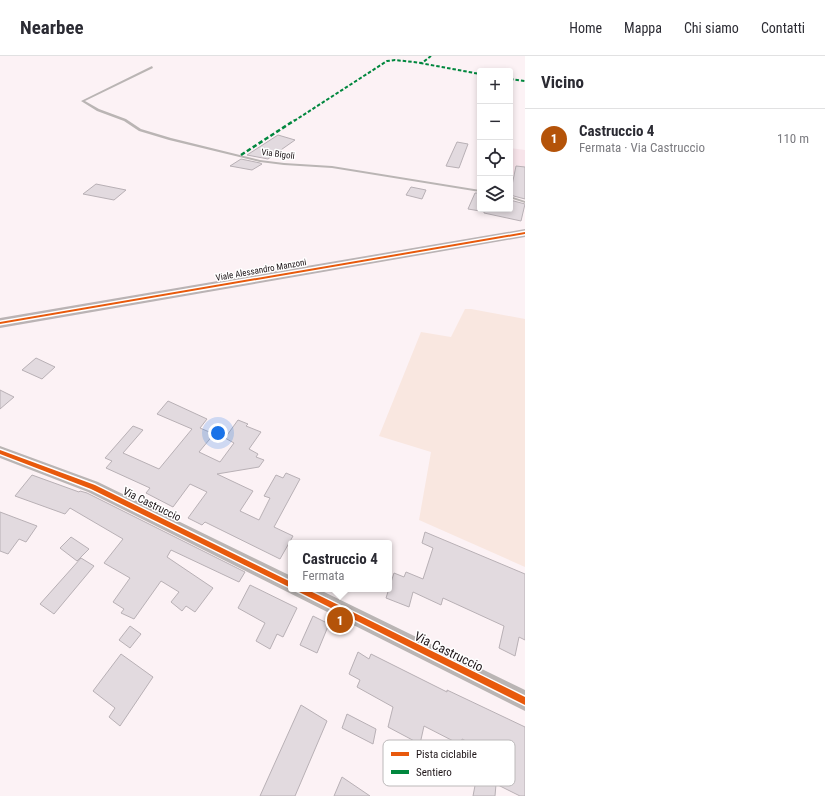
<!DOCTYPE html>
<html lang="it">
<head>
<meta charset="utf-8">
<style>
	:root { --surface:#fff; --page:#f2f2f3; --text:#2b2b33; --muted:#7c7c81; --line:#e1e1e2; --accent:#b45309 }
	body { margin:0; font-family:"Roboto Condensed",sans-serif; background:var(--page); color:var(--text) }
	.controls { position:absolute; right:12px; top:12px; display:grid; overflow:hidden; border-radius:4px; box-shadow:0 2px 6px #0003 }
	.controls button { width:36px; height:36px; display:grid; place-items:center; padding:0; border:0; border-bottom:1px solid var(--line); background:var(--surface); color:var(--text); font:20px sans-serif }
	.you { position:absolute; left:218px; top:377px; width:14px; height:14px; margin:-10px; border:3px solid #fff; border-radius:50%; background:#1a73e8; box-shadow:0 0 0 6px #1a73e833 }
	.badge { display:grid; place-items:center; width:26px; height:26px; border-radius:50%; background:var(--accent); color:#fff; font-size:13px; font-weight:700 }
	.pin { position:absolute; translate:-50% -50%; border:2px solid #fff; box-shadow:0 1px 4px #0006 }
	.popup { position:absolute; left:288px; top:484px; width:104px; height:52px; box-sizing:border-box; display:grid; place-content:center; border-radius:4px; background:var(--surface); filter:drop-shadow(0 1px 3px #0005); font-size:13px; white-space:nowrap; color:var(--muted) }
	.popup b { font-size:15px; color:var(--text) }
	.popup::after { content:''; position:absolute; left:50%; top:100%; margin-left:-8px; border:8px solid transparent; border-top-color:var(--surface) }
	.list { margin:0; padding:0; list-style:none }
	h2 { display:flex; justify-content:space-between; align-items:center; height:52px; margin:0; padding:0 16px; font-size:17px }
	h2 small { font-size:13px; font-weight:400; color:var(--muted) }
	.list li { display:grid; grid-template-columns:26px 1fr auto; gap:12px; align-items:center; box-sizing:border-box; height:60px; padding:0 16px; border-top:1px solid var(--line) }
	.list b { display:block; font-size:15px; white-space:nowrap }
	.list p { margin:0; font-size:13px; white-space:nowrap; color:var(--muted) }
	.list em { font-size:13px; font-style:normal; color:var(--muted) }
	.icon { flex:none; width:22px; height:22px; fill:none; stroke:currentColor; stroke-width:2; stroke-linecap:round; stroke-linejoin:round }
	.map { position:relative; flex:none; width:525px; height:740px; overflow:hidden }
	header { display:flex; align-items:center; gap:24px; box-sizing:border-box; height:56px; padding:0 20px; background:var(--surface); border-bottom:1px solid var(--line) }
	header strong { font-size:19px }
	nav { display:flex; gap:22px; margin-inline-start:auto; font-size:14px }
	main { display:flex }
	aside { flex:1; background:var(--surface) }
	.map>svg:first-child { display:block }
</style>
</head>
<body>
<header>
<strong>Nearbee</strong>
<nav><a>Home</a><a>Mappa</a><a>Chi siamo</a><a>Contatti</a></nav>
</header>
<main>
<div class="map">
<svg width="525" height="740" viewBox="0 0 525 740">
	<rect width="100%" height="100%" fill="#fcf2f5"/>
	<!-- built -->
	<polygon fill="#f7e4ea" points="510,92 525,94 525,120 510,117"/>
	<!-- green -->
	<polygon fill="#f9e7e0" points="465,253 471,253 525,263 525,511 419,464 431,396 379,380 421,276 451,281"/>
	<!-- building -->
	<g fill="#e2dadf" stroke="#b8b0b5">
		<polygon points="278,79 295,84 268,103 247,99"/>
		<polygon points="457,86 468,88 459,112 446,110"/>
		<polygon points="241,103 260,107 262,108 252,114 230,110"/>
		<polygon points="516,110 525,111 525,143 510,139"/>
		<polygon points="96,128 126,134 114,144 83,138"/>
		<polygon points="411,131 426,134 422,143 406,139"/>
		<polygon points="475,137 480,137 480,155 468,153"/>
		<polygon points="510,144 525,148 521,165 484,157 484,153 510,153"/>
		<polygon points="36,302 55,311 42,323 22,314"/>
		<polygon points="0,334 14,341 0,353"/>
		<polygon points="168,345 207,363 200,372 214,378 199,396 220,406 234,387 225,382 238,364 248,368 246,370 261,376 249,393 258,398 256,401 264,404 259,411 217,418 253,435 240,455 259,464 270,442 264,440 276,419 283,422 286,417 300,423 274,471 293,480 280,503 205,466 202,469 188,462 207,436 190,428 173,451 146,437 150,432 106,412 112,405 105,402 133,370 143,374 123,397 159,413 192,373 157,358"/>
		<polygon points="32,419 79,436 80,435 87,437 245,516 239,526 171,494 167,501 213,532 195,556 186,550 182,555 171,546 179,536 161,525 134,563 121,557 124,553 113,546 130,522 104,507 123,483 70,452 65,458 15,440"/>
		<polygon points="0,456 37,470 26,486 19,483 8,498 0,495"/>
		<polygon points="425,476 525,518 525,584 519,581 515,600 499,592 504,570 443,542 441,549 413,536 409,551 386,542 394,517 404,521 406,516 423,523 433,492 422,487"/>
		<polygon points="71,481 89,493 77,505 60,492"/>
		<polygon points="81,502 94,510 54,558 40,548"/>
		<polygon points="250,529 297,552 283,581 277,578 270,593 256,585 265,567 238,552"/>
		<polygon points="313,560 329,568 317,597 300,589"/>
		<polygon points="130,570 141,578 130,592 119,584"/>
		<polygon points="358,596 369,603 371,598 447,636 447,634 525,671 525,740 520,740 496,728 495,740 473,740 482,693 462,683 461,689 424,670 420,688 388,671 393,651 357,631 360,624 349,618"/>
		<polygon points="121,598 153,621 120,670 109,661 115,652 93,635"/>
		<polygon points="301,649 327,665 295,740 260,740"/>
		<polygon points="347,658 376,673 373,688 342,672"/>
		<polygon points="342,721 370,740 334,740"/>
	</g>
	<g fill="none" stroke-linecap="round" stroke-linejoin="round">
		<!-- lane -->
		<g fill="#bab5b4" fill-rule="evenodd">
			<polygon points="152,10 153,12 85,45 99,53 126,63 141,73 171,82 260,104 284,107 332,110 480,134 480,136 332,112 284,109 260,106 169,84 139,75 124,65 97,55 81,45"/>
			<polygon points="510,140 525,145 525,147 510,142"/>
		</g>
		<!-- street -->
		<polygon fill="#bab5b4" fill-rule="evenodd" points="0,390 98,426 291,520 291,533 318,533 525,634 525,655 88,436 0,402"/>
		<!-- secondary -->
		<polygon fill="#bab3b4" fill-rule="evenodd" points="525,173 525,181 0,272 0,262"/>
		<!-- quiet-far1 -->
		<g stroke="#00873e" stroke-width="2" stroke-dasharray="3.5 2" stroke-linecap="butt">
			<polyline points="420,7 480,18"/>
			<polyline points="510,23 525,25"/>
			<polyline points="294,65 387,5 395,4 422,7 431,0"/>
		</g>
		<!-- quiet -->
		<polyline stroke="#00873e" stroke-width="2.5" stroke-dasharray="4.5 2.5" stroke-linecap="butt" points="241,99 295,64"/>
		<!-- cycleway casing -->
		<g stroke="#fff" stroke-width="3">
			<g id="cycleway">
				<polygon points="525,176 525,178 0,268 0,266"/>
				<polygon points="0,394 95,429 291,526 291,532 91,433 0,398"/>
				<polygon points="296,533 306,533 525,641 525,649 297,535"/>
			</g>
		</g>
		<!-- cycleway -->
		<use href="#cycleway" fill="#e8590c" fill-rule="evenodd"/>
	</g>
	<g text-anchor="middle" stroke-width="3" stroke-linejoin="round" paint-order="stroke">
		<!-- far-street labels -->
		<g font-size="9" fill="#1f1619" stroke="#fff">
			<text transform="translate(278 98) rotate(7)" y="3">Via Bigoli</text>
			<text transform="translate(261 214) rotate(-10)" y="3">Viale Alessandro Manzoni</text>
		</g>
		<!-- street labels -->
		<g font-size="11" fill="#1f1619" stroke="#fff">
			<text transform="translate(152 448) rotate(26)" y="4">Via Castruccio</text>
		</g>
		<!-- near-street labels -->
		<g font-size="13" fill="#1f1619" stroke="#fff">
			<text transform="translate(449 595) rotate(26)" y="5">Via Castruccio</text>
		</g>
	</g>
	<!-- legend -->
	<rect x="383" y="684" width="132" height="46" rx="6" fill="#fff" stroke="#bcb9ba" stroke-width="1"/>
	<rect x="391" y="696" width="18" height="4" fill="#e8590c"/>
	<rect x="391" y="714" width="18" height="4" fill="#00873e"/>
	<g font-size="11" fill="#1f1619">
		<text x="416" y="702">Pista ciclabile</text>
		<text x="416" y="720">Sentiero</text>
	</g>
</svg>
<div class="controls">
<button>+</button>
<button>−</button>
<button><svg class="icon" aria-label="locate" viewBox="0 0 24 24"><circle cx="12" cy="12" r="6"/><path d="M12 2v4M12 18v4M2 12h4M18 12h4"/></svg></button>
<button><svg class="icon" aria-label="layers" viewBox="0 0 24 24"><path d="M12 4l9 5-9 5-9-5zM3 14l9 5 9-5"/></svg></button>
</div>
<div class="you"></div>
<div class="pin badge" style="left:340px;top:564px">1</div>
<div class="popup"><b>Castruccio 4</b>Fermata</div>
</div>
<aside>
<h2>Vicino<small></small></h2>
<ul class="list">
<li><span class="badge">1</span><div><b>Castruccio 4</b><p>Fermata · Via Castruccio</p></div><em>110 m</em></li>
</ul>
</aside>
</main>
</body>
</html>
